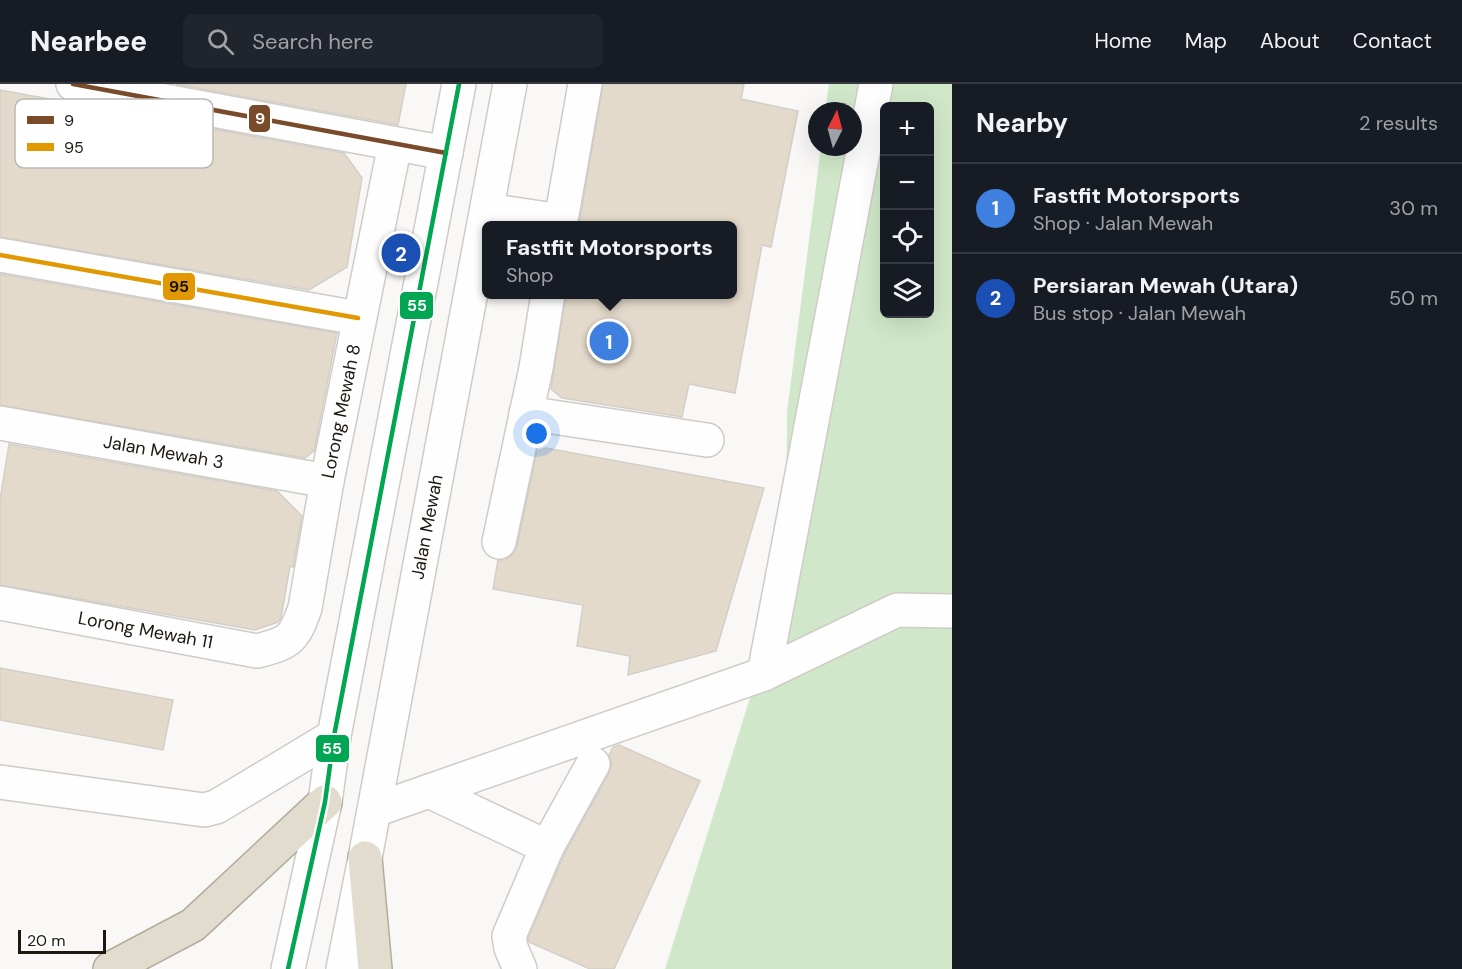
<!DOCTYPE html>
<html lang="en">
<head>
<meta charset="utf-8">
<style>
	:root { --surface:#171b24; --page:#20242c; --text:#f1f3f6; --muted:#9ea1a6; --line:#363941; --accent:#ea580c }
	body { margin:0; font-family:"DM Sans",sans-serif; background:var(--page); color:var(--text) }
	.controls { position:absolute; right:18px; top:18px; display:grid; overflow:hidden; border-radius:9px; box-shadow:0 6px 24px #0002 }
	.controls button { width:54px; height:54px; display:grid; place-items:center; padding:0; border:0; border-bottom:2px solid var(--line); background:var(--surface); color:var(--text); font:30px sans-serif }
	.compass { position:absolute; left:808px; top:18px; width:54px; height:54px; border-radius:50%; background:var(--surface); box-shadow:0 6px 24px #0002; rotate:6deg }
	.scale { position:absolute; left:18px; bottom:15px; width:88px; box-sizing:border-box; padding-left:6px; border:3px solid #1d1710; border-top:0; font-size:16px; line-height:21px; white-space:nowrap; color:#1d1710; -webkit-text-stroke:4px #fff; paint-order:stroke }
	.you { position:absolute; left:537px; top:350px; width:21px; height:21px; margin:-15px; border:4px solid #fff; border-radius:50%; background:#1a73e8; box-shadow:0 0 0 9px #1a73e833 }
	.badge { display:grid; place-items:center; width:39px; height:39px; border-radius:50%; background:var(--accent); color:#fff; font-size:20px; font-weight:700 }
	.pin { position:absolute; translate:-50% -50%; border:3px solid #fff; box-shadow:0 2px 6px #0006 }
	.popup { position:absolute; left:482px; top:137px; width:255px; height:78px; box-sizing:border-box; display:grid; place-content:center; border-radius:9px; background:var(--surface); filter:drop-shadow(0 2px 4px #0005); font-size:20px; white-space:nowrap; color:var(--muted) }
	.popup b { font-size:22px; color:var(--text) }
	.popup::after { content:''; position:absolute; left:50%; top:100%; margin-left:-12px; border:12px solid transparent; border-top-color:var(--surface) }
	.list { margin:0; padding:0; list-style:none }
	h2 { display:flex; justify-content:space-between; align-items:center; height:78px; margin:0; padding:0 24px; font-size:26px }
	h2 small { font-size:20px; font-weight:400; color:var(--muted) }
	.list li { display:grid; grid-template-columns:39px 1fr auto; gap:18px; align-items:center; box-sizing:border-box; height:90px; padding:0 24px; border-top:2px solid var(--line) }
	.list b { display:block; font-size:22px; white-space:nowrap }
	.list p { margin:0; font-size:20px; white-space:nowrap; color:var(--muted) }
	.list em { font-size:20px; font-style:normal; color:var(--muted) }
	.icon { flex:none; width:33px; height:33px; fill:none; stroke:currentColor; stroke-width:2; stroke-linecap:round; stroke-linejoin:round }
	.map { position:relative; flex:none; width:952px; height:885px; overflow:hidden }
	header { display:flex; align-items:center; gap:36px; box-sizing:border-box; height:84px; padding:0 30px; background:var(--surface); border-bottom:2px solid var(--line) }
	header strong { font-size:28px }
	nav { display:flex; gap:33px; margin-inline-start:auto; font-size:21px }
	.search { width:420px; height:54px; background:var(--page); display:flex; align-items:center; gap:15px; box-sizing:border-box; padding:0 21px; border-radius:9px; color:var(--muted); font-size:22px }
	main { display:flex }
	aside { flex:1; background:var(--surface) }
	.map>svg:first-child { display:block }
</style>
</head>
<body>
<header>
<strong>Nearbee</strong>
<div class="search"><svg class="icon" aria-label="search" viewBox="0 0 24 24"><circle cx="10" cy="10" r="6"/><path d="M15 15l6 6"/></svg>Search here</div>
<nav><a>Home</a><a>Map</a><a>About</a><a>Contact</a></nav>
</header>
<main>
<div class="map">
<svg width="952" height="885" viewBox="0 0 952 885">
	<rect width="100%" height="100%" fill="#faf8f6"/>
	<!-- green -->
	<path fill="#d0e8c9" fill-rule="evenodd" d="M 829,0 L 952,0 L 952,885 L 665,885 L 786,499 L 787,328 L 821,63 L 853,63 L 853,27 L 825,27 ZM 884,22 L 930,22 L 930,230 L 884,230 Z"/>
	<!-- building -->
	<g fill="#e4dacb" stroke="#d2cfc9" stroke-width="1.5">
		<polygon points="176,0 406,0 398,41"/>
		<polygon points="603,0 744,0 741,15 798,27 771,163 762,161 735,309 689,300 682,333 562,314 551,305 566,210 732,210 732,141 579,141"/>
		<polygon points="0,6 344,69 362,94 347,183 309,206 0,153"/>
		<polygon points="0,190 337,249 314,367 305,374 0,321"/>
		<polygon points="9,360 277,407 302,432 293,483 290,482 281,534 278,538 255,546 0,501 0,416"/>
		<polygon points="546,364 764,404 716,567 628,591 630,572 577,562 583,521 493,505 498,476 505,476 512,471 517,462 537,367"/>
		<polygon points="0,584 173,616 163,666 0,636"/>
		<polygon points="619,661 700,697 614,885 590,885 529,858 528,854 564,771 609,689 612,680 609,671 613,663"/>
	</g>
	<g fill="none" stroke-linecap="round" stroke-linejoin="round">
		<!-- minor casing -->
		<g stroke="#cfcbc7" stroke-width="36">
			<g id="minor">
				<polyline points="73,0 446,69"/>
				<polyline points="487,126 561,137"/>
				<polyline points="560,142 585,0"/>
				<polyline points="0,171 358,234"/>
				<polyline points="526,329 707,356"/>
				<path id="s1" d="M 0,339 L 327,397"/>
				<polyline points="499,458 536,284 548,210"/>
				<path id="s2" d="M 0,519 L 257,567 C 289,559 294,556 305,524 L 327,397 L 395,60"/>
				<polyline points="764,590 876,0"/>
				<polyline points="0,698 204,726 216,723 334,652"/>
				<polyline points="429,707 547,763 509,852 511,864 520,885"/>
				<polyline points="375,726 764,590 897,526 952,527"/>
				<polyline points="547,763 593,680"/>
				<polyline points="288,885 325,718 334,652 459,0"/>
				<path id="s3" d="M 343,885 L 365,774 L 510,0"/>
			</g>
		</g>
		<!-- highway casing -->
		<g stroke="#b2ac9c" stroke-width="36">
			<g id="highway">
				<polyline points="365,774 375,885"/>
				<polyline points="110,885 193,841 325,718"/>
			</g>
		</g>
		<!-- minor -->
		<use href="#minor" stroke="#fefefe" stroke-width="33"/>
		<!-- highway -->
		<use href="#highway" stroke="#e1dcce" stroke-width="33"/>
		<!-- bus-1 casing -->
		<g stroke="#fff" stroke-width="9">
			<polyline id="bus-1" points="73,0 446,69"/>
		</g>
		<!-- bus-2 casing -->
		<g stroke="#fff" stroke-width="9">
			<polyline id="bus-2" points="0,171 358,234"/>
		</g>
		<!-- bus-3 casing -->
		<g stroke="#fff" stroke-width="9">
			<polyline id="bus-3" points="288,885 325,718 334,652 459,0"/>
		</g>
		<!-- bus-1 -->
		<use href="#bus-1" stroke="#7a4b2a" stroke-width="4.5"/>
		<!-- bus-2 -->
		<use href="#bus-2" stroke="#e19802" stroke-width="4.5"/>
		<!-- bus-3 -->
		<use href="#bus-3" stroke="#00a651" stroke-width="4.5"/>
	</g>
	<g text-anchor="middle" stroke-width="4.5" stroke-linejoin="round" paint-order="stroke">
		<!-- street labels -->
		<g font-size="18" fill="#1d1710" stroke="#fff">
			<text dy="6" stroke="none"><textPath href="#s2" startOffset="531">Lorong Mewah 8</textPath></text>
			<text dy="6" stroke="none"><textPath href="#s1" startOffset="166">Jalan Mewah 3</textPath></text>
			<text dy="6" stroke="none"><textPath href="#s3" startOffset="450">Jalan Mewah</textPath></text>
			<text dy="6" stroke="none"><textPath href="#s2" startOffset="148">Lorong Mewah 11</textPath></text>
		</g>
	</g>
	<!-- legend -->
	<rect x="15" y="15" width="198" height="69" rx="9" fill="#fff" stroke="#bbb9b7" stroke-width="1.5"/>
	<rect x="27" y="32" width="27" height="8" fill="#7a4b2a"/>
	<rect x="27" y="59" width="27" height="8" fill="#e19802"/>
	<g font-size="16" fill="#1d1710">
		<text x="64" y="42">9</text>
		<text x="64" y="69">95</text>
	</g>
	<g stroke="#fff" stroke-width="2">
		<rect x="248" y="20" width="23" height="29" rx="6" fill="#7a4b2a"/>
		<rect x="162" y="188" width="34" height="29" rx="6" fill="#e19802"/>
		<rect x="399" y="207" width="35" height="29" rx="6" fill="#00a651"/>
		<rect x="315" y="650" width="35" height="29" rx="6" fill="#00a651"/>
	</g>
	<g font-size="16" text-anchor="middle" font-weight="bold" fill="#fff">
		<text x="260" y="40">9</text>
		<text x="417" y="227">55</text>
		<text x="332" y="670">55</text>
	</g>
	<g font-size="16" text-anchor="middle" font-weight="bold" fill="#111">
		<text x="179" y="208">95</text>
	</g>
</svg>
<div class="controls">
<button>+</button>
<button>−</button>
<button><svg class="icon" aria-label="locate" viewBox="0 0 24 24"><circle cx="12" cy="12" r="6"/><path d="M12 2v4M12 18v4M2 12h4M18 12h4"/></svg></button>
<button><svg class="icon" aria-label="layers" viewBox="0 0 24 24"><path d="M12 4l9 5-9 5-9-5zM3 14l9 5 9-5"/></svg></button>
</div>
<svg class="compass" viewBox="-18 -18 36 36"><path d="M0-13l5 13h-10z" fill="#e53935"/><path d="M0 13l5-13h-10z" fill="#9ea1a6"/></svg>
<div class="scale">20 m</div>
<div class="you"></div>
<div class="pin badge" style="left:609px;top:257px;background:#3f7fe0">1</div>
<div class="popup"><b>Fastfit Motorsports</b>Shop</div>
<div class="pin badge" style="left:401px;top:169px;background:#1a4fb4">2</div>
</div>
<aside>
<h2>Nearby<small>2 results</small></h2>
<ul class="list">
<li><span class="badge" style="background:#3f7fe0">1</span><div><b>Fastfit Motorsports</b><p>Shop · Jalan Mewah</p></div><em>30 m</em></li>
<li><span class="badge" style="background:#1a4fb4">2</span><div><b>Persiaran Mewah (Utara)</b><p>Bus stop · Jalan Mewah</p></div><em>50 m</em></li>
</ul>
</aside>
</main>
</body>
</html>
